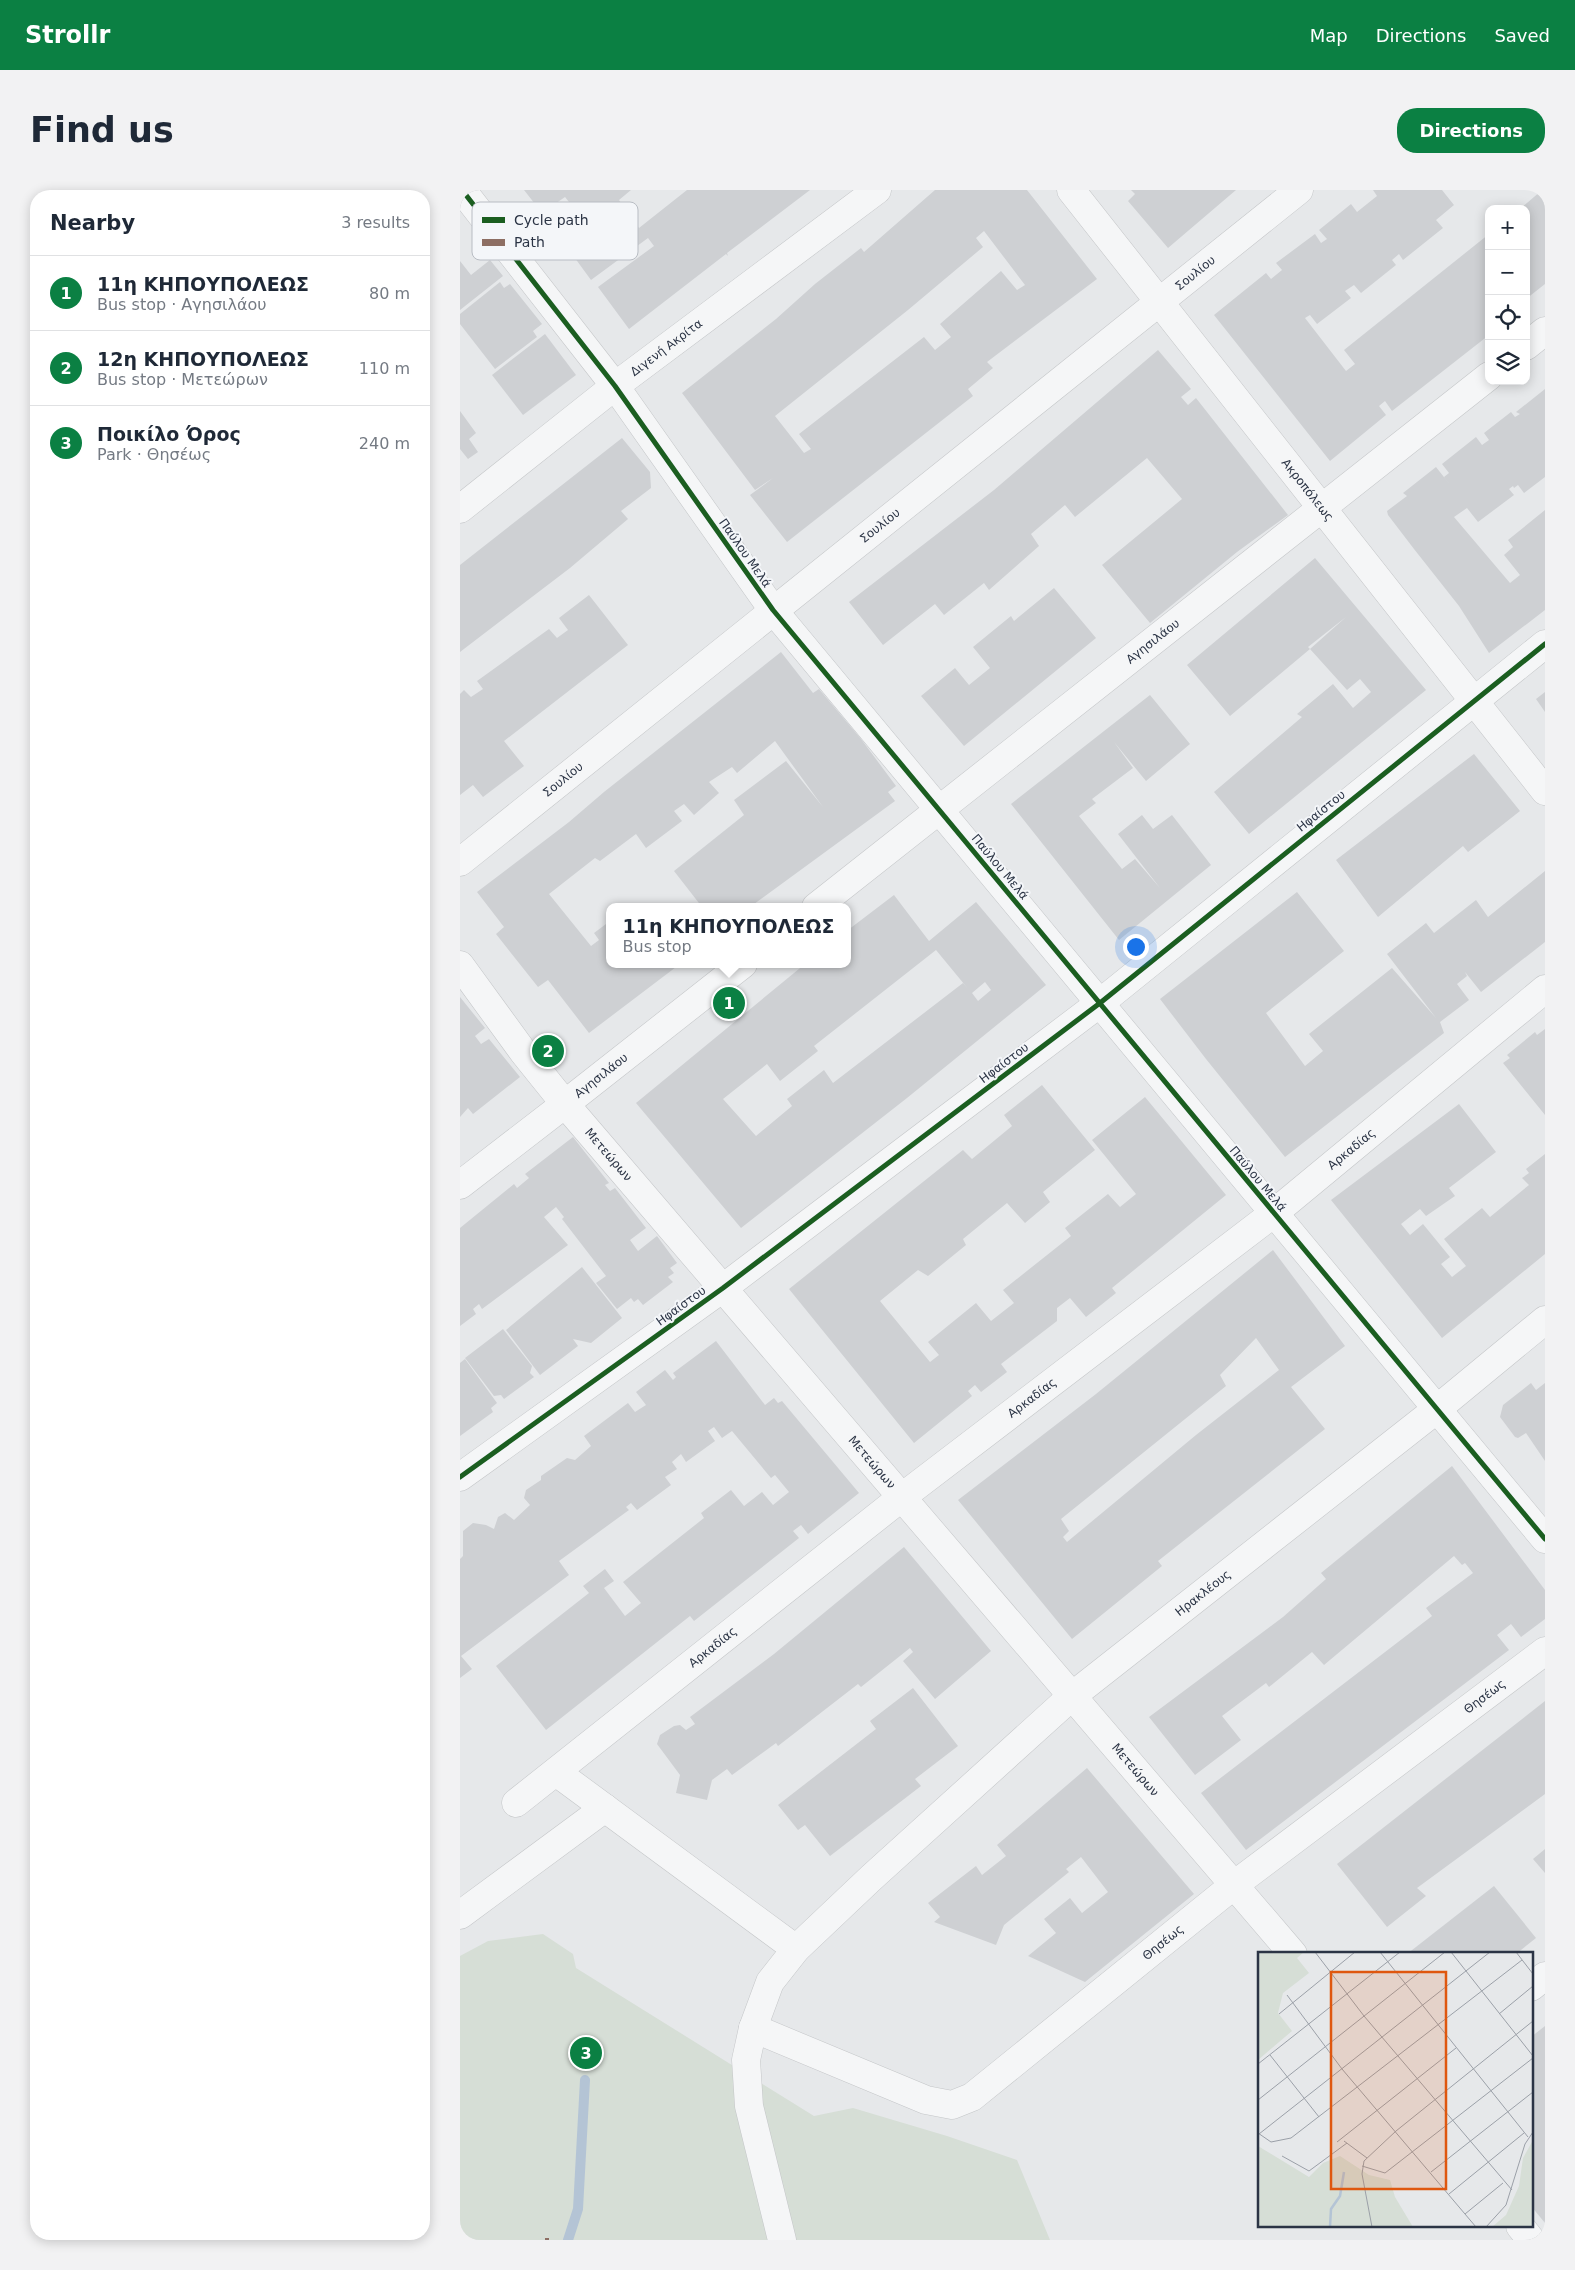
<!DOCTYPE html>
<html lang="en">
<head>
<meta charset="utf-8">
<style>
	:root { --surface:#fff; --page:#f2f2f3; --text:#1f2937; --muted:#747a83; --line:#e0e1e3; --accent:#0b8043 }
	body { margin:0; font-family:"DejaVu Sans",sans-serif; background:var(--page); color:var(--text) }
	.controls { position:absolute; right:15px; top:15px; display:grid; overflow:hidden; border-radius:10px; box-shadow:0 2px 12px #0003 }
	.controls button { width:45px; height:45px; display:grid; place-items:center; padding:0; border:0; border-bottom:1px solid var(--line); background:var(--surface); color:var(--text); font:25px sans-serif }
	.you { position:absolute; left:675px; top:756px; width:18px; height:18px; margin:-12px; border:4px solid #fff; border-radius:50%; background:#1a73e8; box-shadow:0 0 0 8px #1a73e833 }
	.badge { display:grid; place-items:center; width:32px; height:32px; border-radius:50%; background:var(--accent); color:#fff; font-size:16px; font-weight:700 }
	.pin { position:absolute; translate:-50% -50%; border:2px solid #fff; box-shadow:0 1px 5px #0006 }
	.popup { position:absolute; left:146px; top:713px; width:245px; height:65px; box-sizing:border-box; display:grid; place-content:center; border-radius:10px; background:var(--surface); filter:drop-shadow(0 1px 4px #0005); font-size:16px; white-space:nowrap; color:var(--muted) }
	.popup b { font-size:19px; color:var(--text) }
	.popup::after { content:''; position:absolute; left:50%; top:100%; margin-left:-10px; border:10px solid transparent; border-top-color:var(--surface) }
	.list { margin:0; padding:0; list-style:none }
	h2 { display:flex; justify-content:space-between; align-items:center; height:65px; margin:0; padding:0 20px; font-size:21px }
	h2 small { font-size:16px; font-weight:400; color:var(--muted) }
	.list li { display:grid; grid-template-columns:32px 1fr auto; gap:15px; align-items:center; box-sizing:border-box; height:75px; padding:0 20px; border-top:1px solid var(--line) }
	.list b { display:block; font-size:19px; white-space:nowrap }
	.list p { margin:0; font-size:16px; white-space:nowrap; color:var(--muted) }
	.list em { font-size:16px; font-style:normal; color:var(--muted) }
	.icon { flex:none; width:28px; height:28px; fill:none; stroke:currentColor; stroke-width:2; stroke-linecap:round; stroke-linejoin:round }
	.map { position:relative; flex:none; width:1085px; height:2050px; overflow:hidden; border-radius:20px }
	header { display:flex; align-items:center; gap:30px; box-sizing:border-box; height:70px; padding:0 25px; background:var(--accent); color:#fff }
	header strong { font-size:24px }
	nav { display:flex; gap:28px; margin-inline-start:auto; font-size:18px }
	.intro { display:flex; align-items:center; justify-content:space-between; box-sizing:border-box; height:120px; padding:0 30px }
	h1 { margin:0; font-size:35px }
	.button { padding:12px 22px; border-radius:20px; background:var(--accent); color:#fff; font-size:18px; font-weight:700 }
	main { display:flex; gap:30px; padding:0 30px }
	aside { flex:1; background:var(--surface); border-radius:20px; box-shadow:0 2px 12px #0003 }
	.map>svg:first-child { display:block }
</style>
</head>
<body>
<header>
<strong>Strollr</strong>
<nav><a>Map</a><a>Directions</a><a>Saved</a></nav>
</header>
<div class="intro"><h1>Find us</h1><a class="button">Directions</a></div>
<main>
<aside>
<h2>Nearby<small>3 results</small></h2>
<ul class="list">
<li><span class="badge">1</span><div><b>11η ΚΗΠΟΥΠΟΛΕΩΣ</b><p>Bus stop · Αγησιλάου</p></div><em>80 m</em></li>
<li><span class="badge">2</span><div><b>12η ΚΗΠΟΥΠΟΛΕΩΣ</b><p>Bus stop · Μετεώρων</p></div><em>110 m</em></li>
<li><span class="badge">3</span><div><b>Ποικίλο Όρος</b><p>Park · Θησέως</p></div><em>240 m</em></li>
</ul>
</aside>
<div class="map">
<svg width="1085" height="2050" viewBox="0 0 1085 2050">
	<rect width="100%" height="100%" fill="#e6e8ea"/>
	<!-- green -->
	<polygon fill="#d6ded6" points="83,1744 113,1764 116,1778 354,1926 393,1918 487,1946 557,1970 590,2050 0,2050 0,1766 28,1751"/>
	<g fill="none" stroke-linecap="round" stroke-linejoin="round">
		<!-- stream -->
		<polyline stroke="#b4c4d5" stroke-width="10" points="108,2050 118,2019 125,1890"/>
	</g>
	<!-- building -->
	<g fill="#ced0d3" fill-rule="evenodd">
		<polygon points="64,0 171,0 159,10 179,38 227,0 350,0 267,63 268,66 266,64 169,139 138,97 194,56 188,48 131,90 90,34 113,17 105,7 82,23"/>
		<path d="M 475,0 L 567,0 L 637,89 L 527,172 L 533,178 L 508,199 L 513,206 L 327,352 L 290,305 L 313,288 L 295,300 L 222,203 L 316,129 L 355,94 L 401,58 L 404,62 ZM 524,41 L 565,95 L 557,100 L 541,81 L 480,134 L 491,147 L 475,160 L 464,147 L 339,244 L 351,259 L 344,263 L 315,226 L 448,120 L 523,57 L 516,48 Z"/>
		<polygon points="671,0 776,0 708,58 668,11 675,4"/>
		<polygon points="913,0 982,0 994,15 976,30 983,38 943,70 939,64 932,70 936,75 901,103 894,95 885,101 891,108 857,134 850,125 845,128 886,181 895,174 884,160 1029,44 1029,145 932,221 925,211 919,216 926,225 870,271 754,125 806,83 811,89 822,80 816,73 855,44 861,53 867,49 859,40 891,14 897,22 917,6"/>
		<polygon points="1081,1 1085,6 1085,94 1066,109 1066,19 1060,19"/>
		<polygon points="30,70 43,86 0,120 0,71 11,85"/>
		<polygon points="40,92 44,98 50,94 82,134 73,141 77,147 35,179 0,134 0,124"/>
		<polygon points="85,144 116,185 63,225 32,185"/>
		<polygon points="698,160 731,199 721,207 728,215 736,208 828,325 777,362 690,433 642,375 722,309 687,268 615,327 605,315 571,344 579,356 529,400 524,393 484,425 475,414 423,455 389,412 534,300"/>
		<polygon points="1085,199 1085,287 1064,303 1058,295 1054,298 1053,296 1049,299 1054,305 1018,332 1007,318 994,327 1050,393 1060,385 1044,365 1053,357 1048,350 1085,320 1085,420 1029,463 999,416 954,359 928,325 927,321 947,306 943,303 976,277 991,296 984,287 989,283 982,274 1016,247 1022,255 1029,250 1024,243 1051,222 1055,227 1060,224 1056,222"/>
		<polygon points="0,221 16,243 9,249 18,262 8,269 0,259"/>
		<polygon points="162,248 190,282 191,298 161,321 168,329 110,378 0,462 0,375"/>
		<polygon points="855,368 966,500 789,644 754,602 842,527 837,524 873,494 893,518 911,502 900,489 887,500 850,459 886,427 848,457 850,459 770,526 727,475"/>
		<polygon points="594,398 636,448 504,556 461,506 495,478 509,495 530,478 513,457 551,426 554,431"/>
		<polygon points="129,405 168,455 44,551 64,576 23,607 13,595 0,605 0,504 4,500 11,507 23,499 17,491 89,439 97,448 108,440 99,428"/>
		<polygon points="321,462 353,503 359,499 401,549 436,596 428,602 435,611 290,717 242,717 214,681 284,625 274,610 326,571 363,617 315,551 277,583 272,577 249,592 259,603 234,625 224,614 214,621 222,631 186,658 176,644 140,671 135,668 89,704 131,756 139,750 134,743 150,731 150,774 220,774 129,843 88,790 78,797 36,744 44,737 17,702 109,632 144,602"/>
		<polygon points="1085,502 1085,522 1076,509"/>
		<polygon points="690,505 730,554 686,591 654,552 673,578 632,609 636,613 619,626 662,679 675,669 700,698 658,644 682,625 693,639 712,625 751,675 659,750 551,614"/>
		<polygon points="1014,564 1060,621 1008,662 1003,656 918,727 876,670"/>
		<polygon points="1085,681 1085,752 1021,802 1005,782 1007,786 997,794 1009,810 980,832 984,843 825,967 746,869 700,809 837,702 884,761 806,823 845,876 863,861 849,844 932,778 976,828 927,764 966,733 974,743 1016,710 1028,727"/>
		<path d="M 434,705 L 469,751 L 516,712 L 586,795 L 447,908 L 281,1038 L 176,913 L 345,774 L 388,774 L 388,740 ZM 476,760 L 509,800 L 503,793 L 373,893 L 364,880 L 327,909 L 332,916 L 296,946 L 263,909 L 307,874 L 320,891 L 358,861 L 354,856 ZM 525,792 L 531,800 L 518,811 L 512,803 Z"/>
		<polygon points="0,807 25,838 15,846 21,854 29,849 60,887 13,924 8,918 0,927"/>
		<polygon points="1085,839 1085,925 1043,873 1050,868 1047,865 1075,842 1077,845"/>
		<polygon points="582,895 635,960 583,1002 590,1012 565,1033 547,1013 503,1049 506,1055 468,1086 458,1080 420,1111 470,1172 479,1165 468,1152 516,1113 531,1131 554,1113 543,1100 611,1046 605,1038 648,1004 660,1017 676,1004 632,950 685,907 766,1005 652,1098 656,1103 626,1127 610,1108 597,1118 597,1131 541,1174 547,1182 521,1202 515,1195 508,1201 512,1206 454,1253 329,1099 503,960 512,969 552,936 544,925"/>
		<polygon points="999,914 1036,962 989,998 995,1006 966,1026 960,1019 941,1034 950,1045 963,1034 990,1067 981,1074 992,1087 1006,1076 984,1049 1022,1018 1030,1027 1069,995 1062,988 1069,983 1066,979 1085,964 1085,1064 982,1148 871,1010"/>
		<polygon points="113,947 149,993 145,995 150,1001 155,998 186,1038 170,1050 178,1061 197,1046 217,1073 210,1078 214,1083 208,1087 213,1092 183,1115 178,1109 174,1112 171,1108 157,1119 136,1093 146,1086 102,1029 104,1027 96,1017 84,1027 108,1055 22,1119 19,1114 13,1119 16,1124 0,1136 0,1038 54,994 57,998 69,988 65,984"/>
		<path d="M 813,1060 L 885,1156 L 831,1197 L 865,1239 L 698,1371 L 702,1376 L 612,1449 L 498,1310 L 636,1204 ZM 796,1148 L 819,1180 L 736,1245 L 607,1352 L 603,1347 L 609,1341 L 601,1329 L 766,1196 L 760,1185 Z"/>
		<polygon points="122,1077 162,1128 131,1153 113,1149 118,1156 80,1185 46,1140"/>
		<polygon points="43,1139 72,1176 70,1183 74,1187 44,1209 41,1205 34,1206 5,1168"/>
		<polygon points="256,1151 305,1215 314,1208 318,1213 322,1211 399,1303 348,1344 341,1335 333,1341 339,1348 234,1431 230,1426 86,1540 36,1476 129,1403 123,1396 145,1379 154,1391 144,1398 165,1426 181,1413 163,1392 244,1328 241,1323 271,1300 284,1316 302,1302 313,1315 329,1302 315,1285 311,1288 272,1241 262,1248 254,1237 248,1241 255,1251 226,1272 221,1264 212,1272 217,1279 205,1287 211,1295 177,1320 171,1313 166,1317 169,1320 99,1371 109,1385 1,1466 12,1479 0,1488 0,1369 3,1366 3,1341 13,1333 26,1335 34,1339 38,1327 45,1323 54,1330 70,1315 64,1308 66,1300 81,1290 81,1286 107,1268 115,1270 131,1256 124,1246 168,1213 175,1222 186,1215 176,1202 205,1180 213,1190 216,1187 213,1183"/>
		<polygon points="5,1169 37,1213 31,1218 33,1222 0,1246 0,1173"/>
		<polygon points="1071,1193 1076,1200 1085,1193 1085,1271 1066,1243 1058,1248 1055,1247 1040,1227 1043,1215"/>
		<polygon points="992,1276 1085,1400 1085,1429 1061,1447 1051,1434 1037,1445 1049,1460 786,1660 741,1603 972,1426 966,1418 1013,1383 1005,1373 1002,1375 994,1366 864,1475 852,1462 809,1497 806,1493 762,1526 781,1550 735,1585 689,1527 823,1427 866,1389 861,1383"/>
		<polygon points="444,1357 531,1461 475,1509 443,1471 453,1462 450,1458 401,1497 398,1494 318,1556 316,1553 272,1585 267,1579 252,1590 247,1610 216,1603 220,1585 197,1554 200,1545 214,1536 220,1535 226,1540 235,1534 230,1527 314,1464"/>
		<polygon points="453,1498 498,1556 455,1589 461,1596 370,1666 345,1635 338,1640 318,1615 416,1539 410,1531"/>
		<polygon points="1085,1511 1085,1604 957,1698 966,1706 927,1737 877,1674"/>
		<polygon points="627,1578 734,1704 625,1792 568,1766 596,1743 584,1729 610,1708 622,1723 648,1702 621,1667 606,1679 609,1682 544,1735 536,1755 474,1732 480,1727 468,1713 516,1676 522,1685 546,1666 537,1655"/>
		<polygon points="1085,1659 1085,1683 1073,1669"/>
		<polygon points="1034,1696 1076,1748 1056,1764 947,1764"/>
		<polygon points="1085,1836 1085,2033 1071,2016 1071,1847"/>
	</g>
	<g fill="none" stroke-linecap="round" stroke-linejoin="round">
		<!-- minor casing -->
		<g stroke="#c4c6c8" stroke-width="29">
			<g id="minor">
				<polyline points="2,0 155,196 313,420"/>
				<path id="s1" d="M 611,0 L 1085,601"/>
				<path id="s2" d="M 0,319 L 155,196 L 417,0"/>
				<polyline points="0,995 105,914"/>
				<polyline points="0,1287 263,1098 640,813 1085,454"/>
				<polyline points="96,1582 336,1759"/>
				<path id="s3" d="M 56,1613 L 442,1307 L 814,1023 L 1085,799"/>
				<polyline points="0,1725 145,1618"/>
				<polyline points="1071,1797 1085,1786"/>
				<path id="s4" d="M 293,1838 L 466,1910 L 492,1915 L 512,1907 L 774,1695 L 1085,1461"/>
				<path id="s5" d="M 322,2050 L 289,1916 L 286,1870 L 293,1838 L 310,1792 L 336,1759 L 411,1688 L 612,1506 L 977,1219 L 1085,1130"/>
			</g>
		</g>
		<!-- tertiary casing -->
		<g stroke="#c4c6c8" stroke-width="29">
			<g id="tertiary">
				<polyline points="1066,156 1085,141"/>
				<polyline points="313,420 1085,1349"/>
				<path id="s6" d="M 0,672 L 839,0"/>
				<path id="s7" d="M 356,717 L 1029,186"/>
				<path id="s8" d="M 0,775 L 64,863 L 105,914 L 833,1764"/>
				<path id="s9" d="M 105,914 L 283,774"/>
				<polyline points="1060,2036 1071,2050"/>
			</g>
		</g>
		<!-- minor -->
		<use href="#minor" stroke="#f5f6f7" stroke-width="28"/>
		<!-- tertiary -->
		<use href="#tertiary" stroke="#f5f6f7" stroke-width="28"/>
		<!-- quiet -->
		<polyline stroke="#8d6e63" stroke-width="4" stroke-dasharray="8 4" stroke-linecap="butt" points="87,2050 87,2048"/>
		<!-- cycleway casing -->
		<g stroke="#f4f6f9" stroke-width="8">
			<g id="cycleway">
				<polyline points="2,0 155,196 313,420 1085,1349"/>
				<polyline points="0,1287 263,1098 640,813 1085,454"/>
			</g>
		</g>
		<!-- cycleway -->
		<use href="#cycleway" stroke="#1b5e20" stroke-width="5"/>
	</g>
	<g text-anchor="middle" stroke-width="4" stroke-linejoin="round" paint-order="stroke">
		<!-- street labels -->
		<g font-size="12" fill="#2b3445" stroke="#f4f6f9">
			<text dy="4" stroke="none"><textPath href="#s6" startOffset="942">Σουλίου</textPath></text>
			<text dy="4" stroke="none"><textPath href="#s2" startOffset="262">Διγενή Ακρίτα</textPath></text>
			<text dy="4" stroke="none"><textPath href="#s1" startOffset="382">Ακροπόλεως</textPath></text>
			<text dy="4" stroke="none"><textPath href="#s6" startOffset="538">Σουλίου</textPath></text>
			<text transform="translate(285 363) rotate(55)" y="4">Παύλου Μελά</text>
			<text dy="4" stroke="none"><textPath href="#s7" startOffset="429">Αγησιλάου</textPath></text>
			<text dy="4" stroke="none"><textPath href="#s6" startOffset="132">Σουλίου</textPath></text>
			<text transform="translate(861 621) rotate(-39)" y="4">Ηφαίστου</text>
			<text transform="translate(540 677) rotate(50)" y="4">Παύλου Μελά</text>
			<text transform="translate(544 873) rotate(-37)" y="4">Ηφαίστου</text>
			<text dy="4" stroke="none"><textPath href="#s9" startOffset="46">Αγησιλάου</textPath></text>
			<text dy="4" stroke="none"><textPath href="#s3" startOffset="1061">Αρκαδίας</textPath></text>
			<text dy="4" stroke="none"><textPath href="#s8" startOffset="241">Μετεώρων</textPath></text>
			<text transform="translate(798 989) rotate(50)" y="4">Παύλου Μελά</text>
			<text transform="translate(221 1116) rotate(-36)" y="4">Ηφαίστου</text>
			<text dy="4" stroke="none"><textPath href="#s3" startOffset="656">Αρκαδίας</textPath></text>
			<text dy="4" stroke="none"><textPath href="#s8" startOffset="646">Μετεώρων</textPath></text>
			<text dy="4" stroke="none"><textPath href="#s5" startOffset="849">Ηρακλέους</textPath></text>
			<text dy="4" stroke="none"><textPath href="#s3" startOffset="251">Αρκαδίας</textPath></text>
			<text dy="4" stroke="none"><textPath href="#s4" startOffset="886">Θησέως</textPath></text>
			<text dy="4" stroke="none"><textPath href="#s8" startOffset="1051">Μετεώρων</textPath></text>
			<text dy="4" stroke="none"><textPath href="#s4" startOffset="481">Θησέως</textPath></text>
		</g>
	</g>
	<!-- overview -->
	<g transform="translate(798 1762)">
		<rect width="275" height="275" fill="#e6e8ea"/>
		<path d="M 0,0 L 46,0 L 39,6 L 51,21 L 25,41 L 20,61 L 34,79 L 0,108 ZM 275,188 L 275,275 L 234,275 L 248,263 L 261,234 L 265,206 ZM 0,194 L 51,225 L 65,211 L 82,204 L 111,223 L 132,228 L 137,245 L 155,275 L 0,275 Z" fill="#d6ded6"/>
		<path fill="none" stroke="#b4c4d5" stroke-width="2.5" d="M 72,275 L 73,257 L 82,244 L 86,220"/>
		<path fill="none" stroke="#9ba0a8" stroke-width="1" d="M 57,0 L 106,64 L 254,238M 122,0 L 270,185M 193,0 L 275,104M 258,0 L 275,22M 29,43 L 84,117 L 218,275M 21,62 L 97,0M 241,62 L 275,34M 12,103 L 61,165M 0,112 L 142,0M 0,148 L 187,0M 0,181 L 13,190 L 33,186 L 264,8M 1,182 L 232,0M 86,189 L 109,206M 79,190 L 198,96M 24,204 L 51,219 L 89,191M 104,214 L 127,221 L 275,106M 173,220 L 275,140M 191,242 L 266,181M 207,262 L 245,231M 114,275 L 104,222 L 106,209 L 138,179 L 275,69M 228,275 L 248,253 L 267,192 L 275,180"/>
		<path fill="#df570f" fill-opacity="0.15" stroke="#df570f" stroke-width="2.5" d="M 73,20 L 188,20 L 188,237 L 73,237 Z"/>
		<rect width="275" height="275" fill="none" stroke="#2b3445" stroke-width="2.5"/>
	</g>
	<!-- legend -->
	<rect x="12" y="12" width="166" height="58" rx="8" fill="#f4f6f9" stroke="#b8bcc3" stroke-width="1"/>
	<rect x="22" y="27" width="23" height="6" fill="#1b5e20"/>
	<rect x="22" y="49" width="23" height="7" fill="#8d6e63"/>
	<g font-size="14" fill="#2b3445">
		<text x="54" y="35">Cycle path</text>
		<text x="54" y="57">Path</text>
	</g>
</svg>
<div class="controls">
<button>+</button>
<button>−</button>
<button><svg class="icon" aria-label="locate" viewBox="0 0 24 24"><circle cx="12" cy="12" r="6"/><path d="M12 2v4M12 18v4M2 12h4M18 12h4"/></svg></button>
<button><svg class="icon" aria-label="layers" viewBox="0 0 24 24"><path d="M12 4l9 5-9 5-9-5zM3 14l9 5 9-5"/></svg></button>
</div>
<div class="you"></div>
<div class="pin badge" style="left:269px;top:813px">1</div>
<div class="popup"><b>11η ΚΗΠΟΥΠΟΛΕΩΣ</b>Bus stop</div>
<div class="pin badge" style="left:88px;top:861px">2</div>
<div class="pin badge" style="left:126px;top:1863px">3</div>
</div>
</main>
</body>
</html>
